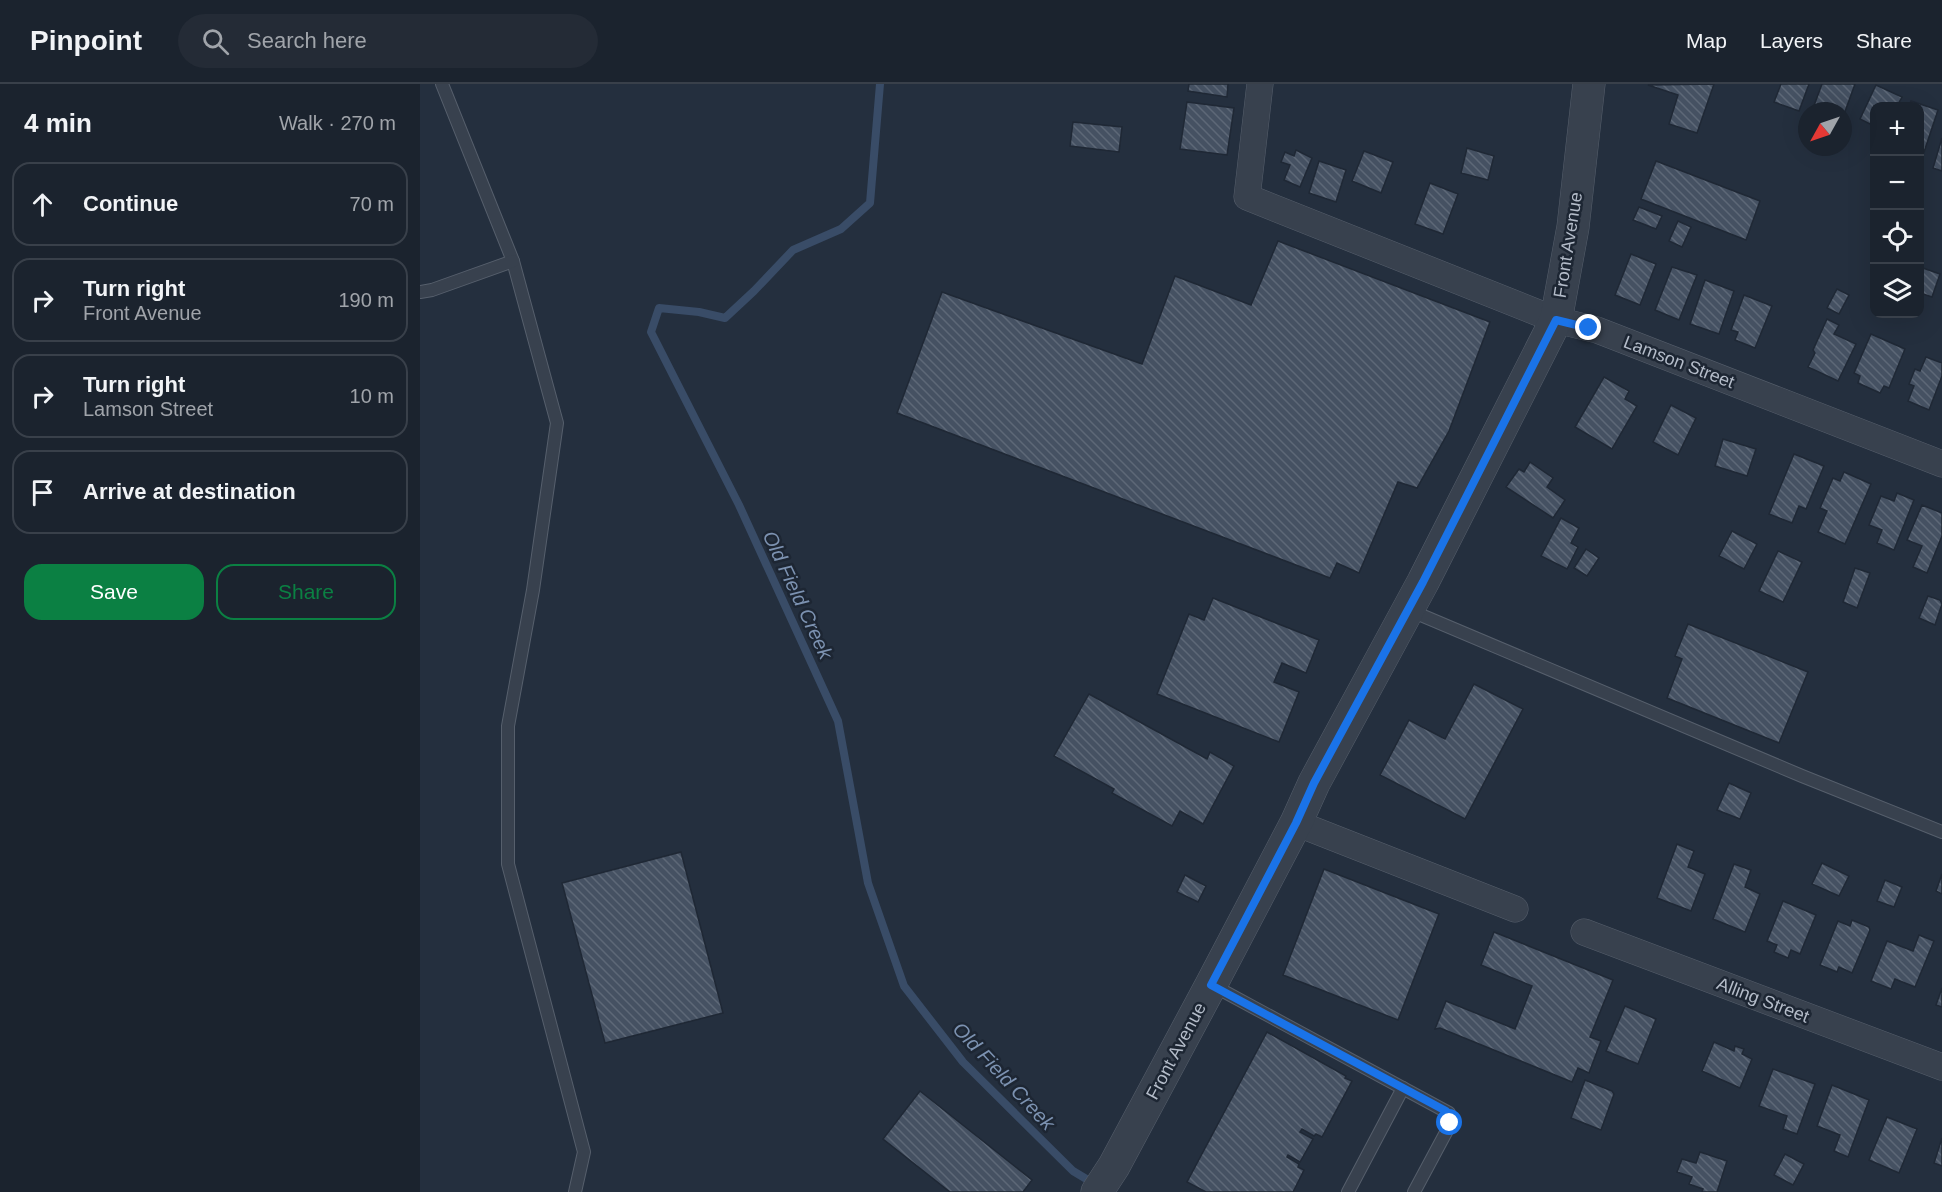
<!DOCTYPE html>
<html lang="en">
<head>
<meta charset="utf-8">
<style>
	:root { --surface:#1b232e; --page:#242b36; --text:#f1f3f6; --muted:#a0a4aa; --line:#39404a; --accent:#0b8043 }
	body { margin:0; font-family:Arial,sans-serif; background:var(--page); color:var(--text) }
	.controls { position:absolute; right:18px; top:18px; display:grid; overflow:hidden; border-radius:12px; box-shadow:0 6px 24px #0002 }
	.controls button { width:54px; height:54px; display:grid; place-items:center; padding:0; border:0; border-bottom:2px solid var(--line); background:var(--surface); color:var(--text); font:30px sans-serif }
	.compass { position:absolute; left:1378px; top:18px; width:54px; height:54px; border-radius:50%; background:var(--surface); box-shadow:0 6px 24px #0002; rotate:230deg }
	.stop { position:absolute; width:18px; height:18px; margin:-14px; border:4px solid #1a73e8; border-radius:50%; background:#fff }
	.stop.end { background:#1a73e8; border-color:#fff; box-shadow:0 2px 6px #0008 }
	.list { margin:0; padding:0; list-style:none }
	h2 { display:flex; justify-content:space-between; align-items:center; height:78px; margin:0; padding:0 24px; font-size:26px }
	h2 small { font-size:20px; font-weight:400; color:var(--muted) }
	.list li { display:grid; grid-template-columns:39px 1fr auto; gap:18px; align-items:center; box-sizing:border-box; height:84px; margin:0 12px 12px; padding:0 12px; border:2px solid var(--line); border-radius:18px }
	.list b { display:block; font-size:22px; white-space:nowrap }
	.list p { margin:0; font-size:20px; white-space:nowrap; color:var(--muted) }
	.list em { font-size:20px; font-style:normal; color:var(--muted) }
	.actions { display:flex; gap:12px; padding:18px 24px }
	.actions a { flex:1; padding:14px 0; border:2px solid var(--accent); border-radius:18px; text-align:center; font-size:21px; color:var(--accent) }
	.actions .main { background:var(--accent); color:#fff }
	.icon { flex:none; width:33px; height:33px; fill:none; stroke:currentColor; stroke-width:2; stroke-linecap:round; stroke-linejoin:round }
	.map { position:relative; flex:none; width:1522px; height:1108px; overflow:hidden }
	header { display:flex; align-items:center; gap:36px; box-sizing:border-box; height:84px; padding:0 30px; background:var(--surface); border-bottom:2px solid var(--line) }
	header strong { font-size:28px }
	nav { display:flex; gap:33px; margin-inline-start:auto; font-size:21px }
	.search { width:420px; height:54px; background:var(--page); display:flex; align-items:center; gap:15px; box-sizing:border-box; padding:0 21px; border-radius:33px; color:var(--muted); font-size:22px }
	main { display:flex }
	aside { flex:1; background:var(--surface) }
	.map>svg:first-child { display:block }
</style>
</head>
<body>
<header>
<strong>Pinpoint</strong>
<div class="search"><svg class="icon" aria-label="search" viewBox="0 0 24 24"><circle cx="10" cy="10" r="6"/><path d="M15 15l6 6"/></svg>Search here</div>
<nav><a>Map</a><a>Layers</a><a>Share</a></nav>
</header>
<main>
<aside>
<h2>4 min<small>Walk · 270 m</small></h2>
<ul class="list">
<li><svg class="icon" aria-label="ahead" viewBox="0 0 24 24"><path d="M12 20V5M6 11l6-6 6 6"/></svg><div><b>Continue</b></div><em>70 m</em></li>
<li><svg class="icon" aria-label="right" viewBox="0 0 24 24"><path d="M7 20v-9h11M14 6l5 5-5 5"/></svg><div><b>Turn right</b><p>Front Avenue</p></div><em>190 m</em></li>
<li><svg class="icon" aria-label="right" viewBox="0 0 24 24"><path d="M7 20v-9h11M14 6l5 5-5 5"/></svg><div><b>Turn right</b><p>Lamson Street</p></div><em>10 m</em></li>
<li><svg class="icon" aria-label="arrive" viewBox="0 0 24 24"><path d="M6 21V4h12l-3 4 3 4H6"/></svg><div><b>Arrive at destination</b></div></li>
</ul>
<div class="actions"><a class="main">Save</a><a>Share</a></div>
</aside>
<div class="map">
<svg width="1522" height="1108" viewBox="0 0 1522 1108">
	<defs>
		<pattern id="building-back-hatch" width="6" height="6" patternUnits="userSpaceOnUse" patternTransform="scale(1.5)"><rect width="6" height="6" fill="#455162"/><path d="M-1 5l2 2M0 0l6 6M5-1l2 2" fill="none" stroke="#5d6877"/></pattern>
	</defs>
	<rect width="100%" height="100%" fill="#242f3e"/>
	<g fill="none" stroke-linecap="round" stroke-linejoin="round">
		<!-- stream -->
		<polyline stroke="#394c67" stroke-width="8" points="460,0 450,119 421,145 373,166 334,207 305,234 279,228 239,224 231,248 319,421 418,637 448,799 484,902 543,978 653,1087 673,1099"/>
	</g>
	<!-- building -->
	<g fill="url(#building-back-hatch)" stroke="#1f2835" stroke-width="1.5">
		<polygon points="769,0 808,0 807,13 768,7"/>
		<polygon points="1294,0 1277,49 1249,40 1258,11 1228,1"/>
		<polygon points="1361,0 1389,0 1379,27 1354,18"/>
		<polygon points="1402,0 1435,0 1423,33 1423,27 1392,27"/>
		<polygon points="1456,1 1482,13 1477,22 1454,22 1454,42 1440,35"/>
		<polygon points="1491,17 1518,26 1500,80 1500,22 1489,22"/>
		<polygon points="767,18 814,24 807,71 760,65"/>
		<polygon points="653,38 702,43 699,68 650,62"/>
		<polygon points="1522,54 1522,87 1513,84"/>
		<polygon points="1047,64 1074,72 1068,96 1041,89"/>
		<polygon points="876,66 892,74 880,103 864,96 870,81 861,78 865,68 874,72"/>
		<polygon points="944,67 973,78 961,109 932,97"/>
		<polygon points="899,77 926,86 916,118 889,109"/>
		<polygon points="1236,77 1340,117 1326,156 1221,115"/>
		<polygon points="1010,99 1038,110 1023,150 995,140"/>
		<polygon points="1219,123 1242,132 1236,145 1213,136"/>
		<polygon points="1258,137 1271,143 1262,163 1249,157"/>
		<polygon points="858,157 1070,238 1029,347 997,404 978,398 939,489 917,479 910,494 477,329 522,208 722,280 755,192 831,221"/>
		<polygon points="1211,170 1236,180 1220,221 1195,211"/>
		<polygon points="1252,183 1277,191 1259,236 1235,226"/>
		<polygon points="1500,183 1520,190 1512,213 1500,209"/>
		<polygon points="1285,196 1314,207 1299,250 1270,240"/>
		<polygon points="1417,205 1429,211 1419,230 1407,224"/>
		<polygon points="1324,211 1352,222 1335,264 1315,256 1318,248 1311,246"/>
		<polygon points="1407,235 1419,241 1414,250 1436,260 1418,297 1388,283 1395,269 1393,266"/>
		<polygon points="1451,250 1485,265 1469,304 1464,302 1460,309 1438,299 1440,292 1434,289"/>
		<polygon points="1506,273 1522,279 1522,292 1509,326 1488,317 1494,302 1489,300 1495,285 1500,287"/>
		<polygon points="1184,293 1209,307 1205,315 1217,322 1192,365 1155,343"/>
		<polygon points="1251,321 1276,334 1258,371 1233,358"/>
		<polygon points="1303,355 1336,365 1327,392 1295,382"/>
		<polygon points="1374,370 1404,382 1386,425 1379,422 1372,439 1349,430"/>
		<polygon points="1110,378 1133,394 1127,403 1145,416 1133,434 1086,403 1099,385 1104,388"/>
		<polygon points="1424,388 1451,400 1425,460 1398,448 1407,427 1400,424 1413,394 1420,397"/>
		<polygon points="1477,409 1494,416 1474,466 1457,459 1462,446 1449,441 1461,412 1474,417"/>
		<polygon points="1502,421 1522,429 1522,452 1507,489 1493,483 1502,462 1487,456"/>
		<polygon points="1141,434 1159,444 1151,459 1158,463 1147,485 1121,472"/>
		<polygon points="1312,447 1337,460 1324,485 1299,472"/>
		<polygon points="1166,465 1179,474 1167,492 1154,484"/>
		<polygon points="1358,467 1382,478 1363,518 1339,507"/>
		<polygon points="1435,484 1450,489 1437,524 1423,518"/>
		<polygon points="1508,512 1520,516 1522,520 1515,541 1499,534"/>
		<polygon points="793,514 899,556 886,589 862,579 854,598 879,608 859,658 737,610 769,530 784,536"/>
		<polygon points="1268,540 1388,588 1359,659 1247,614 1262,575 1255,572"/>
		<polygon points="1054,600 1103,625 1045,735 960,691 989,636 1025,655"/>
		<polygon points="669,610 787,675 790,668 814,682 783,740 760,727 752,742 692,709 694,705 634,672"/>
		<polygon points="1309,699 1331,709 1320,735 1297,726"/>
		<polygon points="1257,760 1274,767 1268,783 1285,790 1271,827 1237,814"/>
		<polygon points="261,768 303,929 185,959 142,799"/>
		<polygon points="1402,779 1429,792 1419,812 1392,800"/>
		<polygon points="1314,780 1331,786 1325,803 1340,810 1325,848 1293,835"/>
		<polygon points="904,785 1019,830 978,936 863,891"/>
		<polygon points="1522,790 1522,810 1516,807"/>
		<polygon points="765,791 786,802 778,818 757,808"/>
		<polygon points="1465,796 1482,803 1474,823 1457,817"/>
		<polygon points="1363,817 1396,831 1380,870 1371,866 1368,874 1354,868 1357,861 1347,857"/>
		<polygon points="1432,836 1449,843 1450,846 1432,889 1419,883 1417,888 1400,881 1418,837 1430,842"/>
		<polygon points="1074,848 1193,896 1170,953 1181,957 1169,989 1158,984 1152,998 1020,944 1015,945 1026,917 1095,945 1112,902 1061,881"/>
		<polygon points="1499,851 1514,857 1495,903 1475,895 1471,905 1451,897 1467,857 1493,867"/>
		<polygon points="1522,904 1522,923 1516,921"/>
		<polygon points="1205,922 1236,935 1218,980 1186,967"/>
		<polygon points="847,948 926,992 925,994 932,997 902,1053 896,1050 894,1052 882,1045 880,1048 893,1055 880,1078 868,1071 867,1073 879,1080 878,1083 884,1086 873,1108 786,1108 767,1098"/>
		<polygon points="1294,958 1314,967 1315,962 1324,965 1322,970 1332,975 1320,1004 1282,987"/>
		<polygon points="1353,985 1395,1000 1377,1050 1363,1045 1367,1032 1339,1022"/>
		<polygon points="1165,996 1192,1007 1194,1010 1181,1046 1151,1034"/>
		<polygon points="1412,1001 1449,1016 1428,1073 1414,1067 1420,1051 1397,1042"/>
		<polygon points="500,1007 612,1096 603,1108 530,1108 463,1055"/>
		<polygon points="1467,1033 1497,1045 1479,1089 1449,1076"/>
		<polygon points="1522,1054 1522,1082 1514,1079"/>
		<polygon points="1280,1068 1307,1077 1297,1108 1282,1108 1283,1105 1269,1100 1272,1093 1257,1088 1262,1075 1276,1079"/>
		<polygon points="1365,1070 1384,1080 1373,1101 1354,1091"/>
	</g>
	<g fill="none" stroke-linecap="round" stroke-linejoin="round">
		<!-- service casing -->
		<g stroke="#565f6c" stroke-width="14">
			<g id="service">
				<polyline points="22,0 93,177 137,339 113,506 88,642 88,780 164,1068 155,1108"/>
				<polyline points="0,208 12,206 93,177"/>
				<polyline points="989,526 1382,692 1522,748"/>
				<polyline points="792,901 1029,1029 1032,1036 1031,1039 994,1108"/>
				<polyline points="928,1108 983,1004"/>
			</g>
		</g>
		<!-- minor casing -->
		<g stroke="#565f6c" stroke-width="27">
			<g id="minor">
				<polyline points="840,0 827,113 1136,236 1177,246 1522,380"/>
				<polyline points="876,739 1095,825"/>
				<polyline points="1164,848 1522,983"/>
			</g>
		</g>
		<!-- tertiary casing -->
		<g stroke="#565f6c" stroke-width="33">
			<polyline id="tertiary" points="677,1108 694,1082 791,901 876,739 894,699 1003,498 1136,236 1153,143 1169,0"/>
		</g>
		<!-- service -->
		<use href="#service" stroke="#38414e" stroke-width="12"/>
		<!-- minor -->
		<use href="#minor" stroke="#38414e" stroke-width="26"/>
		<!-- tertiary -->
		<use href="#tertiary" stroke="#38414e" stroke-width="32"/>
	</g>
	<g fill="none" stroke-linecap="round" stroke-linejoin="round">
		<!-- route -->
		<polyline stroke="#1a73e8" stroke-width="8" points="1030,1039 1031,1032 1026,1027 791,901 876,739 894,699 1003,498 1136,236 1169,244"/>
	</g>
	<g text-anchor="middle" stroke-width="5" stroke-linejoin="round" paint-order="stroke">
		<!-- street labels -->
		<g font-size="18" fill="#b4bcc9" stroke="#1d2633">
			<text transform="translate(1148 161) rotate(-81)" y="6">Front Avenue</text>
			<text transform="translate(1259 278) rotate(21)" y="6">Lamson Street</text>
			<text transform="translate(1343 916) rotate(21)" y="6">Alling Street</text>
			<text transform="translate(756 967) rotate(-62)" y="6">Front Avenue</text>
		</g>
		<!-- water labels -->
		<g font-size="20" font-style="italic" fill="#7c92b1" stroke="#1d2633">
			<text transform="translate(378 511) rotate(65)" y="7">Old Field Creek</text>
			<text transform="translate(584 992) rotate(47)" y="7">Old Field Creek</text>
		</g>
	</g>
</svg>
<div class="controls">
<button>+</button>
<button>−</button>
<button><svg class="icon" aria-label="locate" viewBox="0 0 24 24"><circle cx="12" cy="12" r="6"/><path d="M12 2v4M12 18v4M2 12h4M18 12h4"/></svg></button>
<button><svg class="icon" aria-label="layers" viewBox="0 0 24 24"><path d="M12 4l9 5-9 5-9-5zM3 14l9 5 9-5"/></svg></button>
</div>
<svg class="compass" viewBox="-18 -18 36 36"><path d="M0-13l5 13h-10z" fill="#e53935"/><path d="M0 13l5-13h-10z" fill="#a0a4aa"/></svg>
<div class="stop" style="left:1030px;top:1039px"></div>
<div class="stop end" style="left:1169px;top:244px"></div>
</div>
</main>
</body>
</html>
